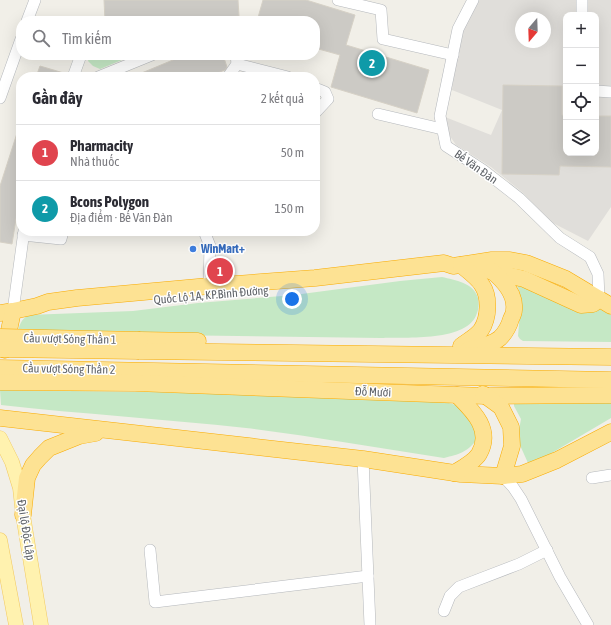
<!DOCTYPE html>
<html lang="vi">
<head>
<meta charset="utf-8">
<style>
	:root { --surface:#fff; --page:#f2f2f3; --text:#2b2b33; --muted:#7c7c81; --line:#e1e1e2; --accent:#ea4335 }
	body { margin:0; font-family:"Asap Condensed",sans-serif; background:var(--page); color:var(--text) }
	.controls { position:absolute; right:12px; top:12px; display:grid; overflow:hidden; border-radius:8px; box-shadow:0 4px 16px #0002 }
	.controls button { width:36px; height:36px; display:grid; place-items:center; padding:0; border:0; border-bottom:1px solid var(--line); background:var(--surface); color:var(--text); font:20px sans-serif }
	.compass { position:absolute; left:515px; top:12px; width:36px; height:36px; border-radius:50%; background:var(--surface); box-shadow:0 4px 16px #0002; rotate:199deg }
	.you { position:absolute; left:292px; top:299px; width:14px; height:14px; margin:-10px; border:3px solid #fff; border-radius:50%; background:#1a73e8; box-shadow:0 0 0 6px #1a73e833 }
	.badge { display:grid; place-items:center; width:26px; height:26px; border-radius:50%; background:var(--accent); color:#fff; font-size:13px; font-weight:700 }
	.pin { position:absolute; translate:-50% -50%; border:2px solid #fff; box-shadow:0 1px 4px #0006 }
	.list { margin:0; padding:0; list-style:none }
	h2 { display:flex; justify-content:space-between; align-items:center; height:52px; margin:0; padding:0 16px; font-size:17px }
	h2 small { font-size:13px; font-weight:400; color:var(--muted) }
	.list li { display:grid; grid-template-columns:26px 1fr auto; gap:12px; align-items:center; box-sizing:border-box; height:56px; padding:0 16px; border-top:1px solid var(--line) }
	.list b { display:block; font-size:15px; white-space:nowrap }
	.list p { margin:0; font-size:13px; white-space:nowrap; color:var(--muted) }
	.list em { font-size:13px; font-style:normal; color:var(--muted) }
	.icon { flex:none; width:22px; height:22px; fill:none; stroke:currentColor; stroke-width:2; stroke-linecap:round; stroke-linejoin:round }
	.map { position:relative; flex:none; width:611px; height:625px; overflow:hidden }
	.search { position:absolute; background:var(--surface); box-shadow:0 4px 16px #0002; left:16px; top:16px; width:304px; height:44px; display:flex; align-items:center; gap:10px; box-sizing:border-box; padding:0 14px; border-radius:16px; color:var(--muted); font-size:15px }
	.panel { position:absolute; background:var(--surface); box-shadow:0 4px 16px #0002; left:16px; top:72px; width:304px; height:164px; border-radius:16px }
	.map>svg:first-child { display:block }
</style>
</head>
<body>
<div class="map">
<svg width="611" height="625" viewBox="0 0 611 625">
	<rect width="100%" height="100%" fill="#f1efe8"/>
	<!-- industrial -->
	<path fill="#e0deda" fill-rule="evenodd" d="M 476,0 L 611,0 L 611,207 L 588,241 L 549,221 L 522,192 L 491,167 L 456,145 L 446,130 L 445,117 L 491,135 L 502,110 L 452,90 L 454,66 L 462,27 ZM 566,15 L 596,15 L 596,153 L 566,153 ZM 521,18 L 545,18 L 545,42 L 521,42 Z"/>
	<!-- green -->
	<g fill="#c5e8c5">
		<polygon points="90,55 134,55 100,69 93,66 88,61"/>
		<path d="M 442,277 C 455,280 474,283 478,298 C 479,303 479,308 477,313 C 469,342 405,337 381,338 L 18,333 C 19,325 21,320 28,315 L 133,311 L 198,303 L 294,295 L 400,281 Z"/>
		<polygon points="514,279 598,308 611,315 611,342 523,341 520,339 518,336 521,301 519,290"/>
		<path d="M 0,390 L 369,395 L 445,402 L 463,407 L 474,415 L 476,441 C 465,453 460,454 444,458 C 378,448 312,436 246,428 C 164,419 82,414 1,405 Z"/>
		<polygon points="611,398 611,418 545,457 535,462 528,463 519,443 519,430 521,419 514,406 514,399"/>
	</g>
	<!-- building -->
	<g fill="#cccac5" stroke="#d6d1c6">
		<polygon points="104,0 238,0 239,16 156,21 105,21"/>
		<polygon points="263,0 306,0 355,15 346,45 429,70 417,113 331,87 340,55 315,48 315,21 257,21"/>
		<polygon points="185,55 223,55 227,67 225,70 206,77 132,77"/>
		<polygon points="40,66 67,74 66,77 36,77"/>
		<polygon points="503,85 562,86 562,115 566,116 566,153 596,153 596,116 611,116 611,167 560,166 559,175 502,174"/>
		<polygon points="19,127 21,128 21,205 16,219 12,244 0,242 0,186"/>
	</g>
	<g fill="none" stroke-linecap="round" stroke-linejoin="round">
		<!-- minor casing -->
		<g stroke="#b5b8bc" stroke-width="12">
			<g id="minor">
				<polyline points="338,0 381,10 383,39 453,55"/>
				<polyline points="473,0 458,29 440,116 446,146 483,170 519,198 560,238 590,257 598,274 599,299"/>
				<polyline points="582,15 582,0"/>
				<polyline points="27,21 35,0"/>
				<polyline points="237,64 288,77"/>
				<polyline points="73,77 81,55"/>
				<polyline points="98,77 152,55"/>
				<polyline points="228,77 237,64 236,55"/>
				<polyline points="315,88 325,92 328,99 315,113"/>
				<polyline points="596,91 611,92"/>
				<polyline points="0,98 21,39"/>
				<polyline points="378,114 442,129"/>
				<polyline points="204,231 210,246 209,286"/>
				<polyline points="23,235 61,239 63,231"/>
				<polyline points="13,311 24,231"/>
				<polyline points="363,459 370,625"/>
				<polyline points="503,476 513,487 521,499 560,577 588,625"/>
				<polyline points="592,478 611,475"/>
				<polyline points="150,550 155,602 368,576"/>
				<polyline points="444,611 450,596 459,587 519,564 547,550"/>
			</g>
		</g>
		<!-- major casing -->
		<g stroke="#f2c960" stroke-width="15">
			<g id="major">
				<polyline points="0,438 12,462 20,488 23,515 41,625"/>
				<polyline points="0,540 16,625"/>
			</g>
		</g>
		<!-- highway casing -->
		<g stroke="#f9ab00" stroke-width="17">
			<g id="highway">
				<polyline points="473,267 524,279 581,305 593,304 599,299"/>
				<polyline points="0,313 13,311 37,306 48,302 77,298 209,286 315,278 444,263 453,266 492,260 510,260 526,263 566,279 611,306"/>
				<polyline points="140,340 198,341"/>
				<path d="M 461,346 C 467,341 476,337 481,330 C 489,318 490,297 482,285 C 478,278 467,270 461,265"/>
				<polyline points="5,350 13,311"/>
				<path d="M 468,350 C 478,347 492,345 500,338 C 505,333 509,326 511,319 C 512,317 514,313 514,310 C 516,294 504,281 492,271"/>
				<polyline points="139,351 611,357"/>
				<polyline points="0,368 611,380"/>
				<polyline points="0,382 135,383 485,396 611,395"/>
				<polyline points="483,394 501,407 511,427 512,446 503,476"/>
				<polyline points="0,418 363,459 461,474 503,476 522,474 557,460 611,432"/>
				<path d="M 454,473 C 461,469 474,462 479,454 C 493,430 473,411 457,395"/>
				<polyline points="23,515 27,478 33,465 40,457 49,448 79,436 96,433"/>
			</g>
		</g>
		<!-- minor -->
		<use href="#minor" stroke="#fff" stroke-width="11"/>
		<!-- major -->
		<use href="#major" stroke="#fff2af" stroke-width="14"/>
		<!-- highway -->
		<use href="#highway" stroke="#fde293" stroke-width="16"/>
		<!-- highway-bridge casing -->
		<g stroke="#f9ab00" stroke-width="17" stroke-linecap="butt">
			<g id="highway-bridge">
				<polyline points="0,337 140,340"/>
				<polyline points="0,349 139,351"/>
			</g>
		</g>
		<!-- highway-bridge -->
		<use href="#highway-bridge" stroke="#fde293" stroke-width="16"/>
	</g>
	<!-- markers -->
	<circle fill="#3f7fe0" stroke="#fff" stroke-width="1.5" cx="193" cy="249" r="4"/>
	<g text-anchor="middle" stroke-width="3" stroke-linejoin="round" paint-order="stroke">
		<!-- street labels -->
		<g font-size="12" fill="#5f6368" stroke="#fff">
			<text transform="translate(476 167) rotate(35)" y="4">Bế Văn Đàn</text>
			<text transform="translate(211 295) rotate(-5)" y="4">Quốc Lộ 1A, KP.Bình Đường</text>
			<text transform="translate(70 339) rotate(1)" y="4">Cầu vượt Sóng Thần 1</text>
			<text transform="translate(69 369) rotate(1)" y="4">Cầu vượt Sóng Thần 2</text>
			<text transform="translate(373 392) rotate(2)" y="4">Đỗ Mười</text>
			<text transform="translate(26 530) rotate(81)" y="4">Đại lộ Độc Lập</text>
		</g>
		<!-- shop labels -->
		<g font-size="12" font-weight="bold" fill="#366cbe" stroke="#fff" text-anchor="start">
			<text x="201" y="253">WinMart+</text>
		</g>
	</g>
</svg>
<div class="controls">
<button>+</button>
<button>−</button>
<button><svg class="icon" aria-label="locate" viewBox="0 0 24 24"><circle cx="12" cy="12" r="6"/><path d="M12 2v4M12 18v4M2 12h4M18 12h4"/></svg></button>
<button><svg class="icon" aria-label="layers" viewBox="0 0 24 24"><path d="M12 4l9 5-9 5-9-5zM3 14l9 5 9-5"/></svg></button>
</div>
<svg class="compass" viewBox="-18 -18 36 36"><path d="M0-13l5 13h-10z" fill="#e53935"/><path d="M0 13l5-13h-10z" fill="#7c7c81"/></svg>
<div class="you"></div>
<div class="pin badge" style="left:220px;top:271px;background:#e0444e">1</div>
<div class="pin badge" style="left:372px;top:63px;background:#0f9aa8">2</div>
<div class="search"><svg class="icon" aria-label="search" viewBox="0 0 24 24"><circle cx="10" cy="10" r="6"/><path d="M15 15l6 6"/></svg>Tìm kiếm</div>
<section class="panel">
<h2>Gần đây<small>2 kết quả</small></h2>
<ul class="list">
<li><span class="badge" style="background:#e0444e">1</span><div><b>Pharmacity</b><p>Nhà thuốc</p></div><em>50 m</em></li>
<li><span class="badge" style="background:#0f9aa8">2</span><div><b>Bcons Polygon</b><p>Địa điểm · Bế Văn Đàn</p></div><em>150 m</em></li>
</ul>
</section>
</div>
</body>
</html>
